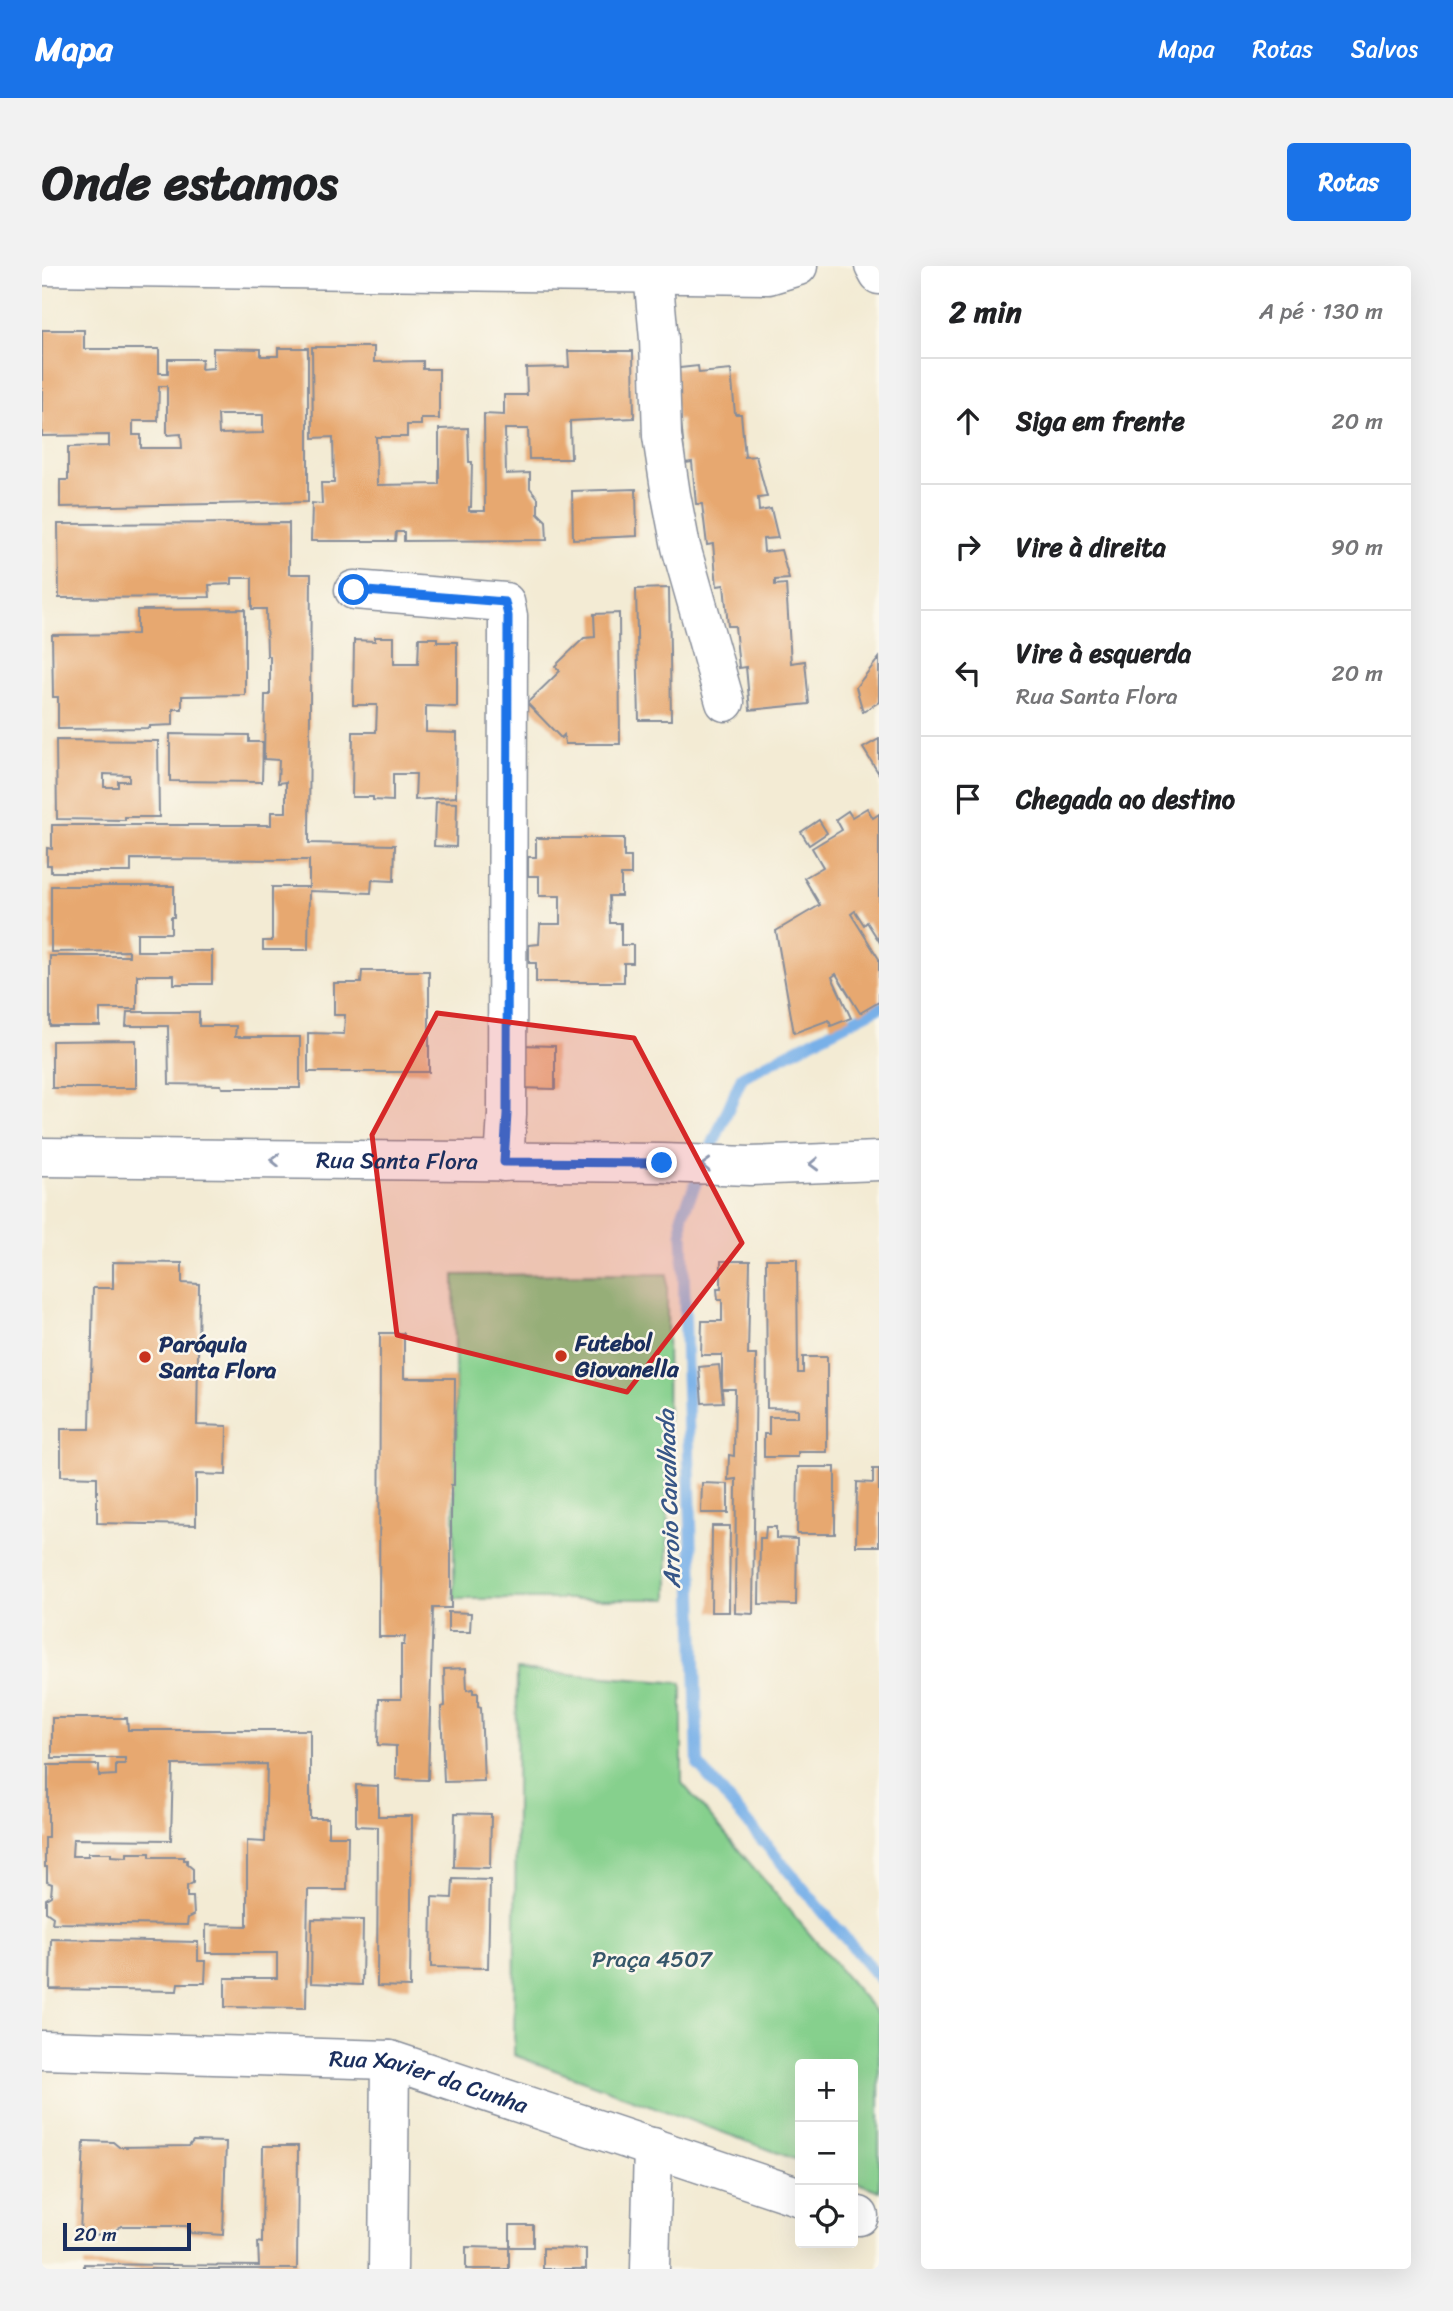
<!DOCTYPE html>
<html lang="pt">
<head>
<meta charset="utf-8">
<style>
	:root { --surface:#fff; --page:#f2f2f2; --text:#202124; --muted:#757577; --line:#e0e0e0; --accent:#1a73e8 }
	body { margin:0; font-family:Sriracha,sans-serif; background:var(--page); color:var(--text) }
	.controls { position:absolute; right:21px; bottom:21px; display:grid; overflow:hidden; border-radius:7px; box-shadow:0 7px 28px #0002 }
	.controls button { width:63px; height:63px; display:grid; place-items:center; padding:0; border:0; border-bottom:2px solid var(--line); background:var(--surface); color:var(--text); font:35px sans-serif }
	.scale { position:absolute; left:21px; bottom:18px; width:128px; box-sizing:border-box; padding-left:7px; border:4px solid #1b2f5e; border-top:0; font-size:19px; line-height:24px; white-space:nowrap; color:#1b2f5e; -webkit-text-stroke:5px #fbf7ec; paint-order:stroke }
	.stop { position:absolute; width:21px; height:21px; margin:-16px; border:5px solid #1a73e8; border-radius:50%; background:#fff }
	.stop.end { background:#1a73e8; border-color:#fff; box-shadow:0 2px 7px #0008 }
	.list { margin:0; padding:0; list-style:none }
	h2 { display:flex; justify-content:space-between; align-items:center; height:91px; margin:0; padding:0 28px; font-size:30px }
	h2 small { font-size:23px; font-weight:400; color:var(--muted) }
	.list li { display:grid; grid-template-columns:46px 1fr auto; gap:21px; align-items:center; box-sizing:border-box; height:126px; padding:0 28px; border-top:2px solid var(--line) }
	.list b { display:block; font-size:26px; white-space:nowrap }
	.list p { margin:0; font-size:23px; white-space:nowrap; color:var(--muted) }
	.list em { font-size:23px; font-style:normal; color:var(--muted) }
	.icon { flex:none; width:38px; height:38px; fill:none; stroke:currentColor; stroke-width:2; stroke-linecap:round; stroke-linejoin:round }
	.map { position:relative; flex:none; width:837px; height:2003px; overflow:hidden; border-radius:7px }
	header { display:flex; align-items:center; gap:42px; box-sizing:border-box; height:98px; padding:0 35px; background:var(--accent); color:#fff }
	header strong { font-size:33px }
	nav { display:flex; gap:38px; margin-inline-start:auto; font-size:24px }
	.intro { display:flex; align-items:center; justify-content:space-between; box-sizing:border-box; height:168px; padding:0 42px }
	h1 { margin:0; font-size:49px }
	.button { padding:18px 32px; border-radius:7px; background:var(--accent); color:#fff; font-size:24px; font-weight:700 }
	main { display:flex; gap:42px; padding:0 42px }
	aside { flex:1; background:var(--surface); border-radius:7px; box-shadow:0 7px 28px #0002 }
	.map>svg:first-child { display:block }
</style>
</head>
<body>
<header>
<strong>Mapa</strong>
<nav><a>Mapa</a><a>Rotas</a><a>Salvos</a></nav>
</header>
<div class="intro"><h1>Onde estamos</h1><a class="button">Rotas</a></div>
<main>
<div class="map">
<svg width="837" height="2003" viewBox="0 0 837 2003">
	<rect width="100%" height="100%" fill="#fbf7ec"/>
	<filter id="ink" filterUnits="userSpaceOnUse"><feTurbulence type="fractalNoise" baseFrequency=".0143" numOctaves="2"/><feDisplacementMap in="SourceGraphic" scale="14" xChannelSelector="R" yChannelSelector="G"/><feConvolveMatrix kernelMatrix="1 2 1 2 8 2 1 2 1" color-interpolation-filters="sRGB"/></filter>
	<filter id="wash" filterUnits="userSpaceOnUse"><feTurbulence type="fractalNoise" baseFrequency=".00686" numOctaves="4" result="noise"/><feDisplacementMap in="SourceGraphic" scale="28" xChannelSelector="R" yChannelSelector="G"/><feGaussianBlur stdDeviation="1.57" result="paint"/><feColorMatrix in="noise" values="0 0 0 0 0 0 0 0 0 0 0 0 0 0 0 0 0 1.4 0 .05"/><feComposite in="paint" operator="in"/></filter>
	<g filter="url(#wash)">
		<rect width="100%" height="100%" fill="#f3ebd4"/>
		<!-- green -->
		<g fill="#86d08d" stroke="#508076" stroke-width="2">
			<polygon points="625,1008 626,1333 412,1333 412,1171 414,1171 412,1009"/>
			<polygon points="475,1404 640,1417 640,1517 837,1750 837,1925 811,1915 811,1798 758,1798 758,1895 472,1789"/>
		</g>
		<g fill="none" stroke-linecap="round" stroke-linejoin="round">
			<!-- stream -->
			<polyline stroke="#78b0e8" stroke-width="12" points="837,741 700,811 640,949 656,1498 837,1712"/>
		</g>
		<g id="blocks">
			<!-- building -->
			<g fill="#e7a870" fill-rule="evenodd">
				<path d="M 0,64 L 42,64 L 42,83 L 117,83 L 117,107 L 126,107 L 126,93 L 160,93 L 159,103 L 171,102 L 171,82 L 219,83 L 219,90 L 236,90 L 236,82 L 266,82 L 266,236 L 18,241 L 18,214 L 26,214 L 26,181 L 67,180 L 67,169 L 0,170 ZM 117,120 L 125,120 L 125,169 L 139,168 L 140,182 L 99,182 L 99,169 L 91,169 L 91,155 L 116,155 ZM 176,149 L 221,149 L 221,167 L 177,168 Z"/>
				<polygon points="270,81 332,81 332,96 381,95 381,103 397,103 397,153 379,153 379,159 365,159 365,171 334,171 335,219 397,218 397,163 426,162 427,196 430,196 429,241 427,241 427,245 443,245 442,148 462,149 462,129 485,129 484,102 527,101 526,85 591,85 592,152 528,155 529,193 487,193 486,163 463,163 464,208 488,207 488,222 496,232 496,247 504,255 505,274 362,275 362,266 354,266 353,275 269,275 270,237 280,238 279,217 292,217 291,171 271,172"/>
				<polygon points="656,100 657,107 689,104 693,148 699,148 703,191 714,190 725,231 716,232 717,245 729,243 736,272 721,273 722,286 739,284 747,313 733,314 733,319 744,318 749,397 763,395 767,438 708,444 704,401 697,402 693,360 686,360 682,319 675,320 671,278 665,279 660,238 654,238 650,196 643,197 639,154 635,154 629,103"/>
				<polygon points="594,223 595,270 531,273 530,225"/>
				<polygon points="247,257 247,308 269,308 267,577 353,579 352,615 330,614 329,627 267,625 266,684 221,684 221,675 230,675 230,621 267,621 267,594 89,593 89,606 9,606 9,599 5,599 5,582 10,583 10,559 229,559 229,546 244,546 244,516 236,517 237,494 222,493 223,429 228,429 228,390 225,390 224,343 210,343 210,312 190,312 190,318 167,319 168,331 17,332 16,258"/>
				<polygon points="627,322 629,454 597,454 594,323"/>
				<polygon points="203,343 203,429 140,430 140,443 131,443 131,459 108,460 108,462 16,463 16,431 11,431 10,369 95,368 95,344"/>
				<polygon points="577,347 578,478 523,478 522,469 519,472 485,437 518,405 513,400 542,372 553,371 552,348"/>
				<polygon points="333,371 352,371 352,398 376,398 377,372 395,372 395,376 415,376 415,441 384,440 384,466 415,467 414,531 373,534 374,508 351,508 351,535 331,534 331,531 310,531 311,466 334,466 335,439 311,439 312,374 333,375"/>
				<polygon points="837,392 837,436 821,446 814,421"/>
				<polygon points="128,468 207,469 207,476 221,476 220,516 128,515"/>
				<polygon points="837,473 837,508 821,482"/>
				<path d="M 14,474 L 116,475 L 117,551 L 83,551 L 83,554 L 15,553 ZM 62,508 L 87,509 L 87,515 L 76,515 L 76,521 L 62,521 Z"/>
				<polygon points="394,536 415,537 414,581 392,580"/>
				<polygon points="825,542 831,552 837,548 837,675 825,656 822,659 813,645 809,648 837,693 837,736 818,747 794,708 790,711 809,752 789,760 787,754 752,767 734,665 778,639 762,612 781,601 770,582 800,564 794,553 806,545 810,551"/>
				<polygon points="777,554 785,567 767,579 759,566"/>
				<polygon points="494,572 582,572 582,591 589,591 589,609 579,609 579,630 567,630 568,657 579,657 579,679 591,679 591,697 582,697 582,716 494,716 494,697 487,697 487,679 497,678 498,658 518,658 518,630 497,630 497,610 486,610 486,591 494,591"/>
				<polygon points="9,620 132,620 132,651 129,651 129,667 95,667 95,685 170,685 170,718 132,718 132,709 95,709 95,743 58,743 58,760 8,760 8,690 87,690 87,685 9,686"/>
				<polygon points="320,705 387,705 387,806 266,806 266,767 302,768 303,749 292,749 292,717 319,717"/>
				<polygon points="85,746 157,746 157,760 194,760 193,771 258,771 258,822 180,822 179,819 127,818 126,760 84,760"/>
				<polygon points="94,774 94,822 10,822 10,775"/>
				<polygon points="477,779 513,780 513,823 477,822"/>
				<polygon points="724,993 755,993 756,1107 761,1107 761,1091 785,1091 785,1186 756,1186 756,1191 722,1191 722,1168 727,1168 727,1151 756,1151 756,1143 725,1142"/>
				<polygon points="679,995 708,995 706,1089 714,1089 711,1348 693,1347 694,1213 686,1214 687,1189 692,1190 693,1123 680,1123 680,1089 659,1089 660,1055 680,1055 680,1034 676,1034 675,1023 679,1023"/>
				<polygon points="71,996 140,997 140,1017 157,1018 155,1159 185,1160 184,1209 154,1208 154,1259 55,1257 55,1211 19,1210 19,1163 48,1163 51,1022 71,1022"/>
				<polygon points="338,1067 362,1067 362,1112 413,1112 412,1219 409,1219 409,1342 391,1342 386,1514 354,1513 354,1480 336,1479 337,1433 359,1433 359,1379 362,1379 363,1371 337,1371"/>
				<polygon points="677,1099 681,1136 660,1137 657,1101"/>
				<polygon points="756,1201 793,1201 793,1268 755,1268"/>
				<polygon points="831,1203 837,1203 837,1280 814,1280 815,1216 831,1217"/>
				<polygon points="660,1217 686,1218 686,1247 659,1247"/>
				<polygon points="670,1260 688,1260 687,1346 669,1346"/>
				<polygon points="724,1261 734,1261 734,1272 755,1273 754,1339 717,1338 718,1272 723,1272"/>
				<polygon points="406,1346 429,1347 428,1366 406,1366"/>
				<polygon points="424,1402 425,1424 431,1423 431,1427 436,1427 436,1440 439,1441 442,1515 402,1516 399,1441 403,1440 402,1403"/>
				<polygon points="10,1452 85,1452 86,1464 268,1464 268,1552 286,1552 286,1570 306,1570 305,1624 266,1624 264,1742 183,1741 183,1712 235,1712 235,1687 164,1687 164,1659 205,1660 205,1575 223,1576 225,1498 131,1499 129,1574 31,1573 30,1590 46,1590 46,1587 69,1587 69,1590 85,1591 85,1587 108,1587 108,1591 142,1591 142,1594 145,1594 145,1598 151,1603 151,1617 145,1620 145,1631 151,1631 152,1649 146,1652 145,1659 10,1657 11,1651 4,1646 4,1633 9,1630 10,1618 5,1616 5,1601 3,1601 3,1572 6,1572 6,1499 57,1499 57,1510 74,1509 74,1498 83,1498 83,1492 10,1492"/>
				<polygon points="314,1519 336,1520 336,1550 370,1550 368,1721 335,1720 336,1561 314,1560"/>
				<polygon points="413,1547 449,1548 448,1602 412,1601"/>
				<polygon points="411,1613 448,1614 446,1702 389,1701 390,1631 410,1632"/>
				<polygon points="270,1653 321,1654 320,1719 269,1717"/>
				<polygon points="9,1673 156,1676 156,1695 164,1695 163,1717 136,1717 135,1725 8,1723"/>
				<polygon points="42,1875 71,1876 77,1881 147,1880 151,1875 184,1876 181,1969 149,1967 144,1960 79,1960 68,1969 38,1968"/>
				<polygon points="221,1880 256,1880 255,2003 42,2003 42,1998 217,2000 216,1976 220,1977"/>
				<rect x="468" y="1959" width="23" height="22"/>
				<polygon points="424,1981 467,1982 467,2003 424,2003"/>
				<polygon points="501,1982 544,1983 544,2003 501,2003"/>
			</g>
		</g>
	</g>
	<g filter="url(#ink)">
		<use href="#blocks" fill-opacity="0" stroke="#878d99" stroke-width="2"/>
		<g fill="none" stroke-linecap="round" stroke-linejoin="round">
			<!-- minor casing -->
			<g stroke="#878d99" stroke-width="41">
				<g id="minor">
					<polyline points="0,0 726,9 756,0"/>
					<polyline points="832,0 837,9"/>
					<polyline points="611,7 617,73 620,170 629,229 639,281 683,436"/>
					<polyline points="312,324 463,336 466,350 465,848 462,896"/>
					<path id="s1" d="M 0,891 L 620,897 L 708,900 L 837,895"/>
					<path id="s2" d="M 0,1784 L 348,1794 L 758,1931"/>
					<polyline points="811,1949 817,1950"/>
					<polyline points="346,2003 348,1794"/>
					<polyline points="608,2003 611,1881"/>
				</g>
			</g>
			<!-- minor -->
			<use href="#minor" stroke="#fff" stroke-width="38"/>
		</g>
		<!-- one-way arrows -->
		<defs><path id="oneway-chevron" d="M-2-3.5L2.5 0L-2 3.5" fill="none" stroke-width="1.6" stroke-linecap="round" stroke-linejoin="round" transform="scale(1.75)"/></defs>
		<g stroke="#8d97ae">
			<use href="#oneway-chevron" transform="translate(233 894) rotate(-179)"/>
			<use href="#oneway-chevron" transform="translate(772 898) rotate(178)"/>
			<use href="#oneway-chevron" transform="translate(664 899) rotate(-178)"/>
		</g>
	</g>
	<g fill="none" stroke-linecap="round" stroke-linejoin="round" filter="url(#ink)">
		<!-- route -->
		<polyline stroke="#1a73e8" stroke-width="9" points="312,324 463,336 466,350 465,848 462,896 620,897"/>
	</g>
	<!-- marked area -->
	<path fill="#d62828" fill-opacity="0.2" stroke="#d62828" stroke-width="5" stroke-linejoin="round" d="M 395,747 L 592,772 L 700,977 L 585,1126 L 355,1069 L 330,869 Z"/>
	<!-- markers -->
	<g fill="#c8321e" stroke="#fbf7ec" stroke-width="2.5">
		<circle cx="519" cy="1090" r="7"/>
		<circle cx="103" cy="1091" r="7"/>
	</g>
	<g text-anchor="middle" stroke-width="5" stroke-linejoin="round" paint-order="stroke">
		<!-- street labels -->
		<g font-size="23" fill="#1b2f5e" stroke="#fbf7ec">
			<text dy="8" stroke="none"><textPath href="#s1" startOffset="355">Rua Santa Flora</textPath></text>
			<text dy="8" stroke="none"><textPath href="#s2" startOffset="390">Rua Xavier da Cunha</textPath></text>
		</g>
		<!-- poi labels -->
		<g font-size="23" font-weight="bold" fill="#1b2f5e" stroke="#fbf7ec" text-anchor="start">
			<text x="533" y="1085">Futebol<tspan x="533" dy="26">Giovanella</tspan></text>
			<text x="117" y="1086">Paróquia<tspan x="117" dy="26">Santa Flora</tspan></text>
		</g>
		<!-- park labels -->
		<g font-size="23" fill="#36576a" stroke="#fbf7ec">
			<text x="610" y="1701">Praça 4507</text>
		</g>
		<!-- water labels -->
		<g font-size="24" font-style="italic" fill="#375687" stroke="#fbf7ec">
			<text transform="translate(627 1233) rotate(-92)" y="8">Arroio Cavalhada</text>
		</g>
	</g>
</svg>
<div class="controls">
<button>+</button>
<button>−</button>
<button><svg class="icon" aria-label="locate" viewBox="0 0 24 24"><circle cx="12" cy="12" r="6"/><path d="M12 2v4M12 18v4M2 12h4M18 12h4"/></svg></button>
</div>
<div class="scale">20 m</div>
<div class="stop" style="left:312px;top:324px"></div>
<div class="stop end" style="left:620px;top:897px"></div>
</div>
<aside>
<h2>2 min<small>A pé · 130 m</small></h2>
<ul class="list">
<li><svg class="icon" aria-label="ahead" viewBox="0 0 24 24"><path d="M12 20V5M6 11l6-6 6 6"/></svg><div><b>Siga em frente</b></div><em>20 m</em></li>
<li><svg class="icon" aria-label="right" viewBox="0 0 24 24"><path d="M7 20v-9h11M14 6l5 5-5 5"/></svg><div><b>Vire à direita</b></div><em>90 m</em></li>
<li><svg class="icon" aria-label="left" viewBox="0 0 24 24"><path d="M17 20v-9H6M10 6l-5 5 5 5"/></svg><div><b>Vire à esquerda</b><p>Rua Santa Flora</p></div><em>20 m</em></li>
<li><svg class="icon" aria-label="arrive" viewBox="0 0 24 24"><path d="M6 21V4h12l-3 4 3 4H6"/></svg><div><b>Chegada ao destino</b></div></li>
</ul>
</aside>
</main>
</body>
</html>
